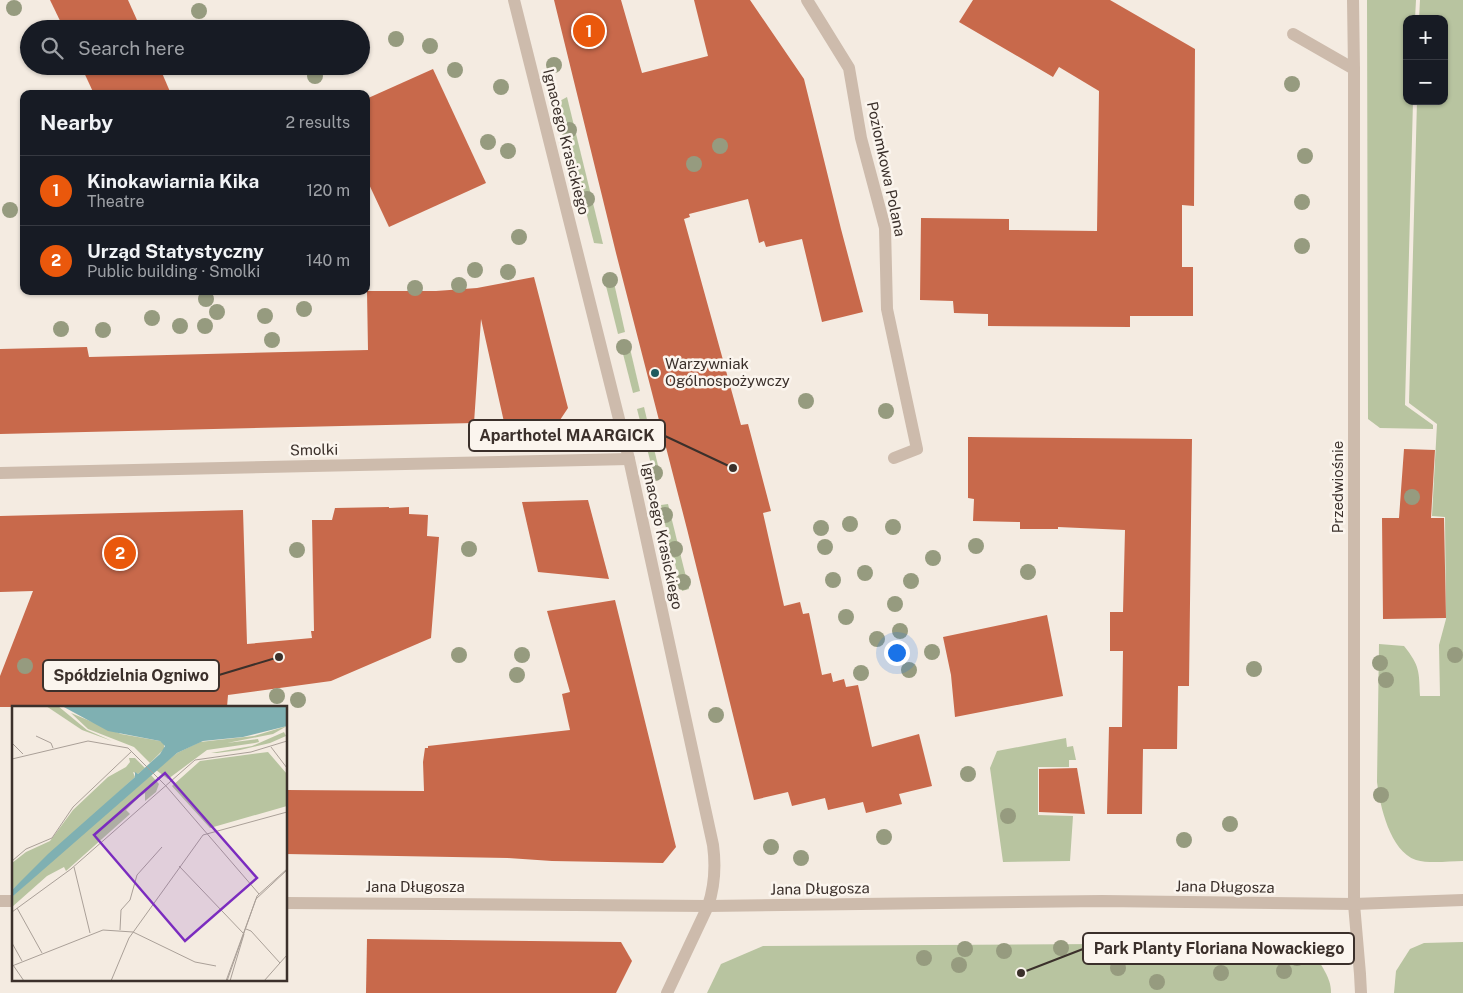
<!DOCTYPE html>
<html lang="en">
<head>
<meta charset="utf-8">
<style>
	:root { --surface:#171b24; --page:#242831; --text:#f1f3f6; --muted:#9ea1a6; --line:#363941; --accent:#ea580c }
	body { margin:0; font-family:"Public Sans",sans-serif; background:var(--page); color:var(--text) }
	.controls { position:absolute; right:15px; top:15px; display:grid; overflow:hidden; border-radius:10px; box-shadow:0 1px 4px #0004 }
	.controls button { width:45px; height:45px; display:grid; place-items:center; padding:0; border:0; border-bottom:1px solid var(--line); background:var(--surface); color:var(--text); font:25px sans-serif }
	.you { position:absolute; left:896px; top:652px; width:18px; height:18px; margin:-12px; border:4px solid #fff; border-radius:50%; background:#1a73e8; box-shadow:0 0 0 8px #1a73e833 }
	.badge { display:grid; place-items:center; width:32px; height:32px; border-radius:50%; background:var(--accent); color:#fff; font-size:16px; font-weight:700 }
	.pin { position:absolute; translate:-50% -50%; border:2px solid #fff; box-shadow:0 1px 5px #0006 }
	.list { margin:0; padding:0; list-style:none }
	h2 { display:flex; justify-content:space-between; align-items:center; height:65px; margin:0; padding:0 20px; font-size:21px }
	h2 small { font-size:16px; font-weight:400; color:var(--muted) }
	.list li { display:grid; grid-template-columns:32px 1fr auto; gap:15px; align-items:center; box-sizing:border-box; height:70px; padding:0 20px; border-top:1px solid var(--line) }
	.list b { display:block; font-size:19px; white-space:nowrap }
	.list p { margin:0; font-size:16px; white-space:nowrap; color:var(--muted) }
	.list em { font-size:16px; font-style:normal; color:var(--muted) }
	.icon { flex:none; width:28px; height:28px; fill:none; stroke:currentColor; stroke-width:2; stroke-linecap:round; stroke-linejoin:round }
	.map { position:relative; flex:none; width:1463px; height:993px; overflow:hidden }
	.search { position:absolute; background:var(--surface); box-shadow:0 1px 4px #0004; left:20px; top:20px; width:350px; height:55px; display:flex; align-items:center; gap:12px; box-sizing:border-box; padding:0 18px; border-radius:28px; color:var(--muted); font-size:19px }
	.panel { position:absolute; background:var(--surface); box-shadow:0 1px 4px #0004; left:20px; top:90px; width:350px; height:205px; border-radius:10px }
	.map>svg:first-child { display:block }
</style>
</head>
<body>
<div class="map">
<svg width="1463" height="993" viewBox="0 0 1463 993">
	<rect width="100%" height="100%" fill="#f4ebe1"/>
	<!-- green -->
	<g fill="#b8c4a0">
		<polygon points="1367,0 1416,0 1415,19 1407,19 1407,101 1413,101 1405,405 1433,425 1433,429 1380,428 1368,419"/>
		<path d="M 1420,0 L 1463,0 L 1463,861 C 1449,861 1430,864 1416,860 C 1390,851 1380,806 1377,782 L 1379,644 L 1404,646 C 1420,666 1419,671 1420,696 L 1440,696 L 1439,645 L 1446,619 L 1445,517 L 1432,516 L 1437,424 L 1409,403 L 1417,101 L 1444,101 L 1444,19 L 1419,19 Z"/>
		<polygon points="567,97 603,244 594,243 558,102"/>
		<polygon points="609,274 612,274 625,332 618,334 604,278"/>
		<polygon points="628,340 640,391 633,393 620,342"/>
		<polygon points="644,407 661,478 655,480 637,409"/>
		<polygon points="668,504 689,589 682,591 667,533 661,505"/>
		<polygon points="1066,738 1067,747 1073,746 1076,760 1069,760 1069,767 1038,767 1038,815 1073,816 1070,861 1003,862 990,768 997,751"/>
		<polygon points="1463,942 1463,993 1394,993 1396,971 1410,949 1424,943"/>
		<path d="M 1278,943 C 1301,945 1310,946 1323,968 C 1328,977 1331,983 1331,993 L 707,993 L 721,964 L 763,946 Z"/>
	</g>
	<!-- building -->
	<g fill="#c8694b">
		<polygon points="50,0 128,0 141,29 64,29"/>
		<polygon points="554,0 621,0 642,73 708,56 694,0 750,0 804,79 841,229 863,312 822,322 802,239 766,247 764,241 759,243 748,199 689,214 690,217 684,219 741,425 748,424 771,511 763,513 784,606 800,602 803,614 809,613 822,675 831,673 833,682 844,679 846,687 858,685 872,747 919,734 932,786 899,794 902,804 866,813 863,802 828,810 825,798 792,806 788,792 754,800 687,529 616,253"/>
		<polygon points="973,0 1110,0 1195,49 1194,206 1182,205 1182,267 1193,267 1193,316 1130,316 1130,327 988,326 988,314 954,313 953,301 920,300 921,218 1009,219 1009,230 1097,231 1099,91 1059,67 1053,77 959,22"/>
		<polygon points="81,66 159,66 171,94 94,94"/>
		<polygon points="433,69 486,183 389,227 366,178 366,99"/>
		<polygon points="534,277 568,408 560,420 504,422 481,319 474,423 0,434 0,349 87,347 89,357 368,350 367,291 436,291 477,288"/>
		<polygon points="968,437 1192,439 1189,686 1178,686 1177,749 1143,749 1142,814 1107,814 1109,727 1122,727 1123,651 1110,651 1110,612 1123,612 1125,530 1058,527 1058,529 1020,529 1020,522 973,521 974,499 968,498"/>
		<polygon points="1404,449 1435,450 1431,518 1444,518 1446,618 1383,619 1382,518 1399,518"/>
		<polygon points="588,500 609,579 538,572 522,502"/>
		<polygon points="389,507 389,508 409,507 409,514 428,515 427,536 439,537 431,638 331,681 228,695 227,707 0,707 0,676 33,591 0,592 0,516 243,510 247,644 312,638 311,631 314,631 312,520 332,520 335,508"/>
		<polygon points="615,600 676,847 663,863 552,861 508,858 286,854 286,790 424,791 423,762 425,748 428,748 428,746 570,730 562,694 570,692 547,611"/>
		<polygon points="1047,615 1063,696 955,717 951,675 943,637"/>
		<polygon points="1077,768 1085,814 1039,812 1039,769"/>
		<polygon points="367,939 621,942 632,961 616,993 366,993"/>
	</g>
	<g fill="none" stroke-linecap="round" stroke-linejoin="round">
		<!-- service -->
		<g stroke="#cdbbac" stroke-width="12">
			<polyline points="807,0 849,68 861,138 885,228 887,309 917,449 894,458"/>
			<polyline points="1293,34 1354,69"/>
		</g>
		<!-- minor -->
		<g stroke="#cdbbac" stroke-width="12">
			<path d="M 514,0 L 629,459 L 713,845 C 716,867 715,885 708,906 L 667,993"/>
			<polyline points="1353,0 1354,69 1354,904 1360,974 1361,993"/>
			<polyline points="0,473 629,459"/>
			<polyline points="0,901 14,901"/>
			<polyline points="286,903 708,906 1102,901 1354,904 1463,900"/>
		</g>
	</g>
	<!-- trees -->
	<g fill="#969b7f">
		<circle cx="14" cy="8" r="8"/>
		<circle cx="199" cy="11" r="8"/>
		<circle cx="396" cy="39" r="8"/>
		<circle cx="430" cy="46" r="8"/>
		<circle cx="554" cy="65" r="8"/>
		<circle cx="455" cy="70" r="8"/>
		<circle cx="315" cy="76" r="8"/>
		<circle cx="1292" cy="84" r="8"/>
		<circle cx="501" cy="87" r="8"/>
		<circle cx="569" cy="130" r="8"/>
		<circle cx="488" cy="142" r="8"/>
		<circle cx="720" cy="146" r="8"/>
		<circle cx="508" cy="151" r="8"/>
		<circle cx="1305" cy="156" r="8"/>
		<circle cx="694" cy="164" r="8"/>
		<circle cx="587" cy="199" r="8"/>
		<circle cx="1302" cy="202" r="8"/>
		<circle cx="10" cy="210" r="8"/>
		<circle cx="519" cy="237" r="8"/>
		<circle cx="1302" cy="246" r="8"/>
		<circle cx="475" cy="270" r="8"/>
		<circle cx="508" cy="272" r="8"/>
		<circle cx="610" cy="280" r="8"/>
		<circle cx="459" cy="285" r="8"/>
		<circle cx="415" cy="288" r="8"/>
		<circle cx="206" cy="299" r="8"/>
		<circle cx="304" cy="309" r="8"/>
		<circle cx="217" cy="312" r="8"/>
		<circle cx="265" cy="316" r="8"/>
		<circle cx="152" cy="318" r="8"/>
		<circle cx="180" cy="326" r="8"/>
		<circle cx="205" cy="326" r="8"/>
		<circle cx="61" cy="329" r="8"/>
		<circle cx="103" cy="330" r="8"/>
		<circle cx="272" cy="340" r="8"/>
		<circle cx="624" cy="347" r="8"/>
		<circle cx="806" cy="401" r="8"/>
		<circle cx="886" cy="411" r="8"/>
		<circle cx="655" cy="473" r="8"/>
		<circle cx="1412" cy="497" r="8"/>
		<circle cx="665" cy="515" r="8"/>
		<circle cx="850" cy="524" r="8"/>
		<circle cx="893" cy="527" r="8"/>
		<circle cx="821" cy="528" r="8"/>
		<circle cx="976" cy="546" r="8"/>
		<circle cx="825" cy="547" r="8"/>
		<circle cx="469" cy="549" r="8"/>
		<circle cx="675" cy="549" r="8"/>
		<circle cx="297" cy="550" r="8"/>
		<circle cx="933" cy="558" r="8"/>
		<circle cx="1028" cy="572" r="8"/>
		<circle cx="865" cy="573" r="8"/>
		<circle cx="833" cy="580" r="8"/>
		<circle cx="911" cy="581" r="8"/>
		<circle cx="683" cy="582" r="8"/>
		<circle cx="895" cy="604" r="8"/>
		<circle cx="846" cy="617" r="8"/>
		<circle cx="900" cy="631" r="8"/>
		<circle cx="877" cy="639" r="8"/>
		<circle cx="932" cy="652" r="8"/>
		<circle cx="459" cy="655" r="8"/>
		<circle cx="522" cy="655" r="8"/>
		<circle cx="1455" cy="655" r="8"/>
		<circle cx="1380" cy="663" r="8"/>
		<circle cx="25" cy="666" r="8"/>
		<circle cx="1254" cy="669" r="8"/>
		<circle cx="909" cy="670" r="8"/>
		<circle cx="861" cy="673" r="8"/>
		<circle cx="517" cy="675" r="8"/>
		<circle cx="1386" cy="680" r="8"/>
		<circle cx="277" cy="696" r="8"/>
		<circle cx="298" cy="700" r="8"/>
		<circle cx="716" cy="715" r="8"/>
		<circle cx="968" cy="774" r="8"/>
		<circle cx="1381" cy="795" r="8"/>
		<circle cx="1008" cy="816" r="8"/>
		<circle cx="1230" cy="824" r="8"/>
		<circle cx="884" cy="837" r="8"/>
		<circle cx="1184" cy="840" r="8"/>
		<circle cx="771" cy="847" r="8"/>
		<circle cx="801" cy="858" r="8"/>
		<circle cx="1061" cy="948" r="8"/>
		<circle cx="965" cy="949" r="8"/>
		<circle cx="1004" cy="951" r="8"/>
		<circle cx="924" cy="958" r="8"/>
		<circle cx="1297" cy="958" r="8"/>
		<circle cx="959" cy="965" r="8"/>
		<circle cx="1118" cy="968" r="8"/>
		<circle cx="1284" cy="971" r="8"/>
		<circle cx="1221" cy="973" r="8"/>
		<circle cx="1157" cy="982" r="8"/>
	</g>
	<!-- markers -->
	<circle fill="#1f5a5e" stroke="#fbf5ee" stroke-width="2" cx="655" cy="373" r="5"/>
	<g text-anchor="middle" stroke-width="5" stroke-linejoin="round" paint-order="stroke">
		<!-- street labels -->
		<g font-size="15" fill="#3b302b" stroke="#fbf5ee">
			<text transform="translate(566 142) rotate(76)" y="5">Ignacego Krasickiego</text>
			<text transform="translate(886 169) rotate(78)" y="5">Poziomkowa Polana</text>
			<text transform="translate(314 450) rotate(-1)" y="5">Smolki</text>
			<text transform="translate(1338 487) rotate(-90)" y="5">Przedwiośnie</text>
			<text transform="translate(662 536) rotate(78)" y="5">Ignacego Krasickiego</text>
			<text x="415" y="892">Jana Długosza</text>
			<text transform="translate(1225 887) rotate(1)" y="5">Jana Długosza</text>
			<text transform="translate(820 889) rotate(-1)" y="5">Jana Długosza</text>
		</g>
		<!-- poi labels -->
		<g font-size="15" fill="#3b302b" stroke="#fbf5ee" text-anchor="start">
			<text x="665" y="369">Warzywniak<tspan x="665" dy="17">Ogólnospożywczy</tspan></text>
		</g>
	</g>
	<!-- overview -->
	<g transform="translate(12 706)">
		<rect width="275" height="275" fill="#f4ebe1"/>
		<path d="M 34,0 L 46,0 L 75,24 L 100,35 L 70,24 ZM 59,7 L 109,28 L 148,35 L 152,37 L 152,43 L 138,57 L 122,41 L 76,23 ZM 275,20 L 261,28 L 215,37 L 246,33 L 247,36 L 243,37 L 195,44 L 156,73 L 144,64 L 165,47 L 188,36 L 242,30 ZM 272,26 L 274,30 L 258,37 L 228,44 L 205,47 L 199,47 L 240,40 ZM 256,46 L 275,68 L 275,100 L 198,122 L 160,80 L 188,55 ZM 117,52 L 123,52 L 133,62 L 126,68 L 121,66 L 123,71 L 0,184 L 0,157 L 14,146 L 38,135 L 61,104 L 96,71 L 114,61 L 118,56 ZM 139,69 L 147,78 L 144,86 L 133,95 L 133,87 L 127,91 L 114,104 L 118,108 L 54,165 L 52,161 L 35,170 L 0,201 L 0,191 L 41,153 Z" fill="#b8c4a0"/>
		<path d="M 50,0 L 275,0 L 275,20 L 231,31 L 191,35 L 165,47 L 0,191 L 0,184 L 36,148 L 123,71 L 123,66 L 126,68 L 148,48 L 153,40 L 148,35 L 96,25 Z" fill="#7fb0b2"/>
		<path fill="none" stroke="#aaa098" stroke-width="1" d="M 24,30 L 39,37 L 41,42M 0,37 L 11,48M 259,41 L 275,62M 0,53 L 76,35 L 116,42 L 154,80 L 247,188M 0,155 L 14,143 L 40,132 L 61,101 L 120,45M 167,160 L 232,228M 62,161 L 78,227M 5,202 L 30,247M 0,206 L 59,163 L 183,54 L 239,46 L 275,35M 234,223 L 239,225 L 268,257M 108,224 L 109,204 L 118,194 L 125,169 L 150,141M 0,237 L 10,255M 1,259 L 12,275M 0,260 L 91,224 L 121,226 L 183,256 L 204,260M 99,275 L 117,232 L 191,129 L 275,106M 214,275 L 244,193 L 275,164M 215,275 L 245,190 L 275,163M 218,275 L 232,228M 252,275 L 275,249"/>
		<path fill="#7b2cbf" fill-opacity="0.15" stroke="#7b2cbf" stroke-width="2.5" d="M 153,67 L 245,172 L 173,235 L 82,129 Z"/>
		<rect width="275" height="275" fill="none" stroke="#3b302b" stroke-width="2.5"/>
	</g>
	<!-- callouts -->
	<path fill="none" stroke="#3b302b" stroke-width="2" d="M733 468L665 436M279 657L219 675M1021 973L1083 949"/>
	<g fill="#3b302b" stroke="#fbf5ee" stroke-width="2">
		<circle cx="733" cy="468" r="5"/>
		<circle cx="279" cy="657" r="5"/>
		<circle cx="1021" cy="973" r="5"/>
	</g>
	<g fill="#fbf5ee" stroke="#3b302b" stroke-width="2">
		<rect x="469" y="420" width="196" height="31" rx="5"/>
		<rect x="43" y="660" width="176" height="31" rx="5"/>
		<rect x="1083" y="933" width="271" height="31" rx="5"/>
	</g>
	<g font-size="16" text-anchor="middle" font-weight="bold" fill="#3b302b">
		<text x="567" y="441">Aparthotel MAARGICK</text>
		<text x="131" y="681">Spółdzielnia Ogniwo</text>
		<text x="1219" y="954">Park Planty Floriana Nowackiego</text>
	</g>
</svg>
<div class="controls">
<button>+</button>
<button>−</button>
</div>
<div class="you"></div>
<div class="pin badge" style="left:589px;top:31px">1</div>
<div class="pin badge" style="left:120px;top:553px">2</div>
<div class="search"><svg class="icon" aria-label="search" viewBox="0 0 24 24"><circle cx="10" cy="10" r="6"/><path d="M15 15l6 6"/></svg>Search here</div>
<section class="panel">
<h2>Nearby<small>2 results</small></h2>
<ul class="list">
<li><span class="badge">1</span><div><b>Kinokawiarnia Kika</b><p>Theatre</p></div><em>120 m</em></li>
<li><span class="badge">2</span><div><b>Urząd Statystyczny</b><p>Public building · Smolki</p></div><em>140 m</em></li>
</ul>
</section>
</div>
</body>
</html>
